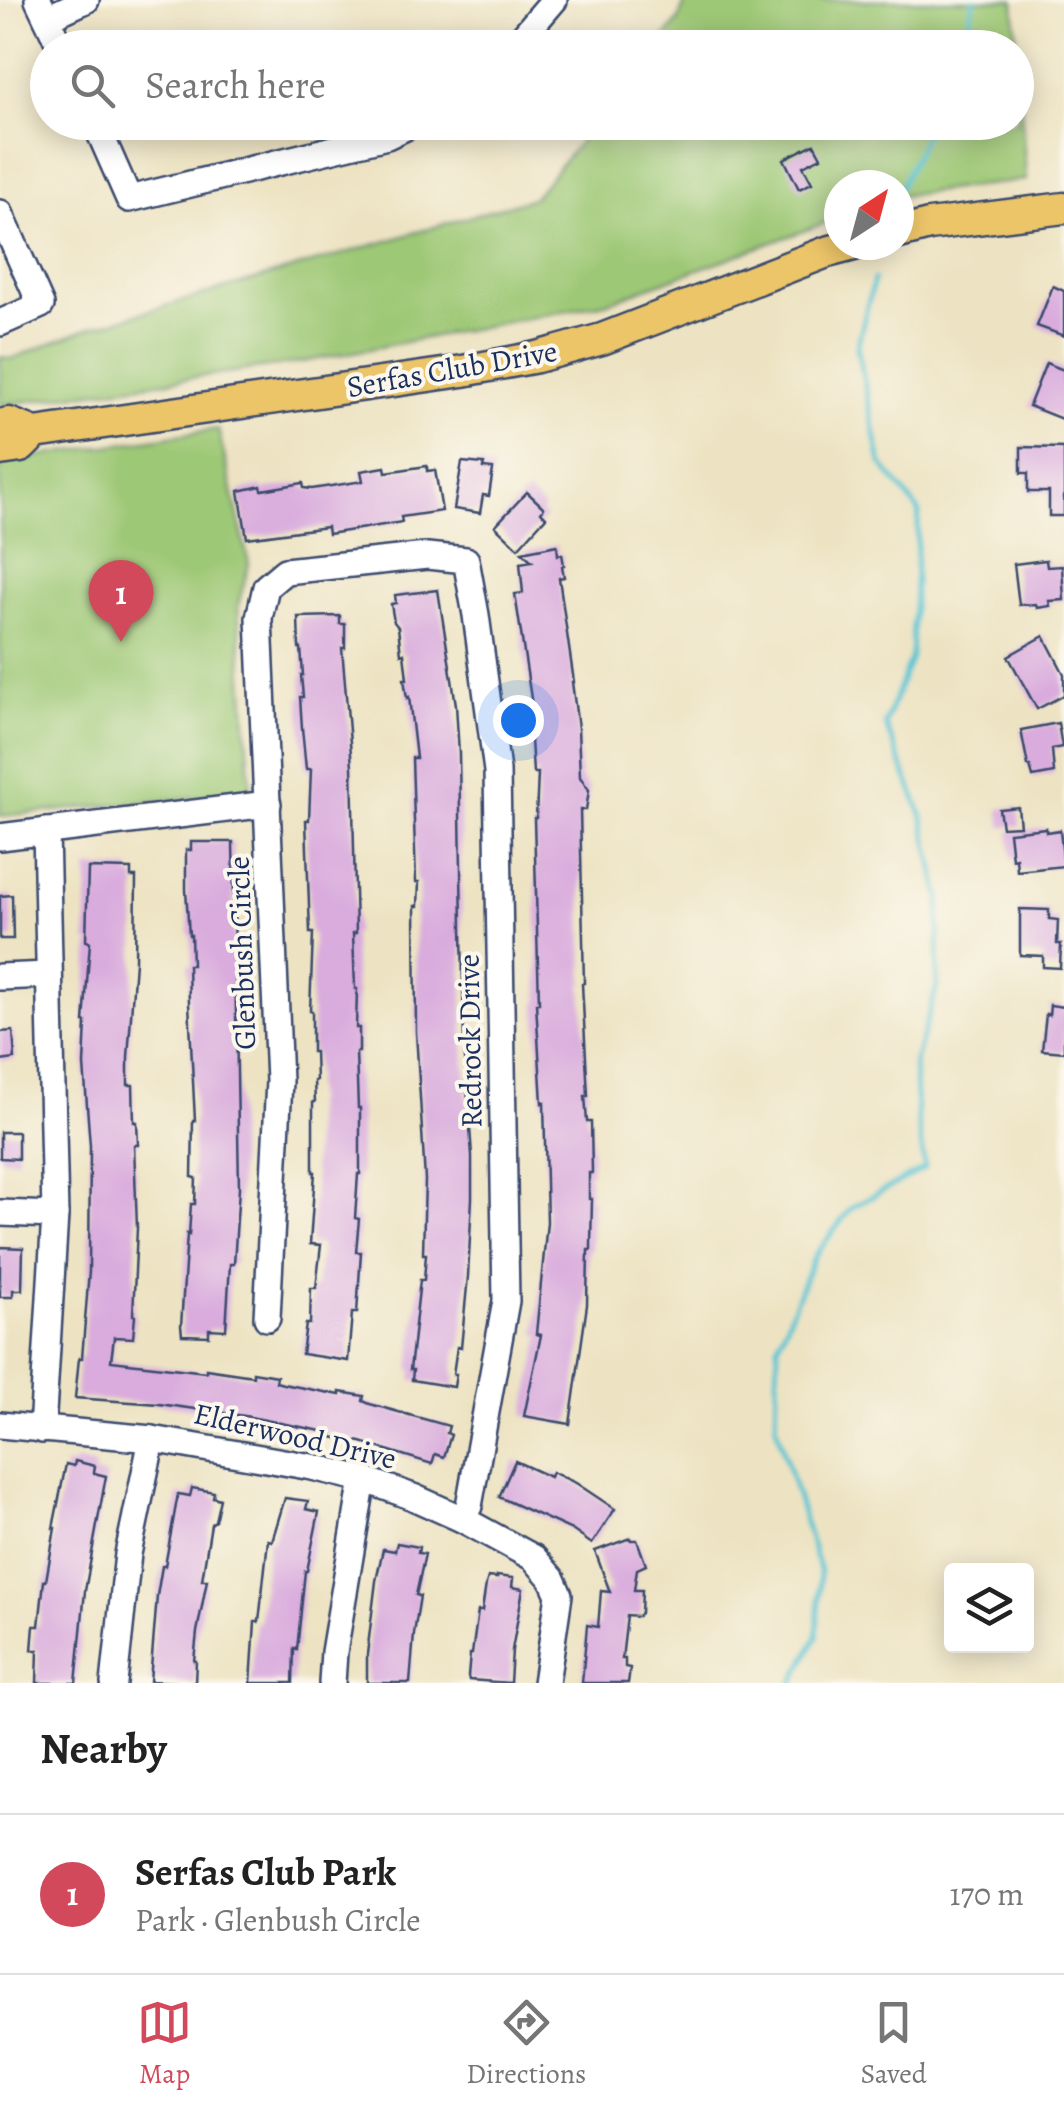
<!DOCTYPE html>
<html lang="en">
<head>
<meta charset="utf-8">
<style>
	:root { --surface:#fff; --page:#f6f6f6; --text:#222; --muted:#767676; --line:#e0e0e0; --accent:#d1495b }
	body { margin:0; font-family:Alegreya,serif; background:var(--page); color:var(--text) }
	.controls { position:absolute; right:30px; bottom:30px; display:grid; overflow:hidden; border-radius:10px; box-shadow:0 5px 25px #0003 }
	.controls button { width:90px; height:90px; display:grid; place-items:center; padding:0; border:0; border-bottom:2px solid var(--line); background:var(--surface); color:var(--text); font:50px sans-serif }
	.compass { position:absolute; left:824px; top:170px; width:90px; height:90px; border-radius:50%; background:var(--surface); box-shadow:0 5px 25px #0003; rotate:36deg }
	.you { position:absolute; left:518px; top:720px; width:35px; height:35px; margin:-25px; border:8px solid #fff; border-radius:50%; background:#1a73e8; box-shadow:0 0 0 15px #1a73e833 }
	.badge { display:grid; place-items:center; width:65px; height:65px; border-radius:50%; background:var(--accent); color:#fff; font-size:32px; font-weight:700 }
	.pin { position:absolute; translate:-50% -82px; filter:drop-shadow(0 2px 5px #0008) }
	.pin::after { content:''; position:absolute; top:52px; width:35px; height:30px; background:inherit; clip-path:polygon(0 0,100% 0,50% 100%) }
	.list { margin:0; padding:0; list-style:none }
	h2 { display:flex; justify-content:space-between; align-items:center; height:130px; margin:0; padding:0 40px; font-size:42px }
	h2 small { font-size:32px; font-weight:400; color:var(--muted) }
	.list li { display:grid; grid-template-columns:65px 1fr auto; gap:30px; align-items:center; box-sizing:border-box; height:160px; padding:0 40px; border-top:2px solid var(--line) }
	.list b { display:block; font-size:38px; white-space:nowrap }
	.list p { margin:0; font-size:32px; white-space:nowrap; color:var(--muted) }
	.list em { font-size:32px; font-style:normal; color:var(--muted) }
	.icon { flex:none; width:55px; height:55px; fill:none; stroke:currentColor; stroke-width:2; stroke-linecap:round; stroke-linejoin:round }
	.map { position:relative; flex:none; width:1064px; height:1683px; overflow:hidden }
	.search { position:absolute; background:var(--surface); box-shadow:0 5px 25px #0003; left:30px; right:30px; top:30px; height:110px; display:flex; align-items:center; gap:25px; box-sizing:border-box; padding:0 35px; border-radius:55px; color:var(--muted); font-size:38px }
	.sheet { height:290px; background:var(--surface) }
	nav { display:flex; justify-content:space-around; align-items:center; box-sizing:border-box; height:140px; border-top:2px solid var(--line); background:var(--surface); font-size:28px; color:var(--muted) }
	nav a { display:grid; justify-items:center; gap:5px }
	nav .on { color:var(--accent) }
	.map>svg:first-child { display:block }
</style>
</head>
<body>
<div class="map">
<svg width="1064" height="1683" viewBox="0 0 1064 1683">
	<rect width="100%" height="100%" fill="#fbf7ec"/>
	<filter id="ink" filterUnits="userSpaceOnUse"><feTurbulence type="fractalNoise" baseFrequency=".01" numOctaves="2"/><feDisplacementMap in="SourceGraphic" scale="20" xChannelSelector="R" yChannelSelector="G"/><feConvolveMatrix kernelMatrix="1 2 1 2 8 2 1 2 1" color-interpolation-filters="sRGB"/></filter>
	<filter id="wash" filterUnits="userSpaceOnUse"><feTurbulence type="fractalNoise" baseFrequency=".0048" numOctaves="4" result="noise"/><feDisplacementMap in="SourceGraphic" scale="40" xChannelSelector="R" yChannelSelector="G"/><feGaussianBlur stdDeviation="2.25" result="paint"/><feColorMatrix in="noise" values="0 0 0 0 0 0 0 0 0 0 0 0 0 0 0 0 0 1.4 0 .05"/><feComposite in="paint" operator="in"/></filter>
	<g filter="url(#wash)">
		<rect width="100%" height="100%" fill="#ede3c2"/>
		<!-- green -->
		<g fill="#9dc875" stroke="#5c7c6a" stroke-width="2.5">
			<polygon points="686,0 1014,0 1026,180 899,196 899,185 839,185 839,218 605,303 303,362 0,405 0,357 11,359 87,329 533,198 595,123 1016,122 1016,48 657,47 678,21"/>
			<polygon points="218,429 249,564 238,605 251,792 0,816 0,462"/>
		</g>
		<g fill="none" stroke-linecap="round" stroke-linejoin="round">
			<!-- stream -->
			<g stroke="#59c4d3" stroke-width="5">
				<polyline points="963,48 974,0"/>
				<polyline points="900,188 931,122"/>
				<polyline points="793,1683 817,1637 820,1572 776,1426 778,1344 814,1257 851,1208 925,1168 918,1124 914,1065 937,986 940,897 922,815 885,724 911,657 919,511 881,463 857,347 874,279"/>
			</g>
		</g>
		<g id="blocks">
			<!-- building -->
			<g fill="#d9acdd">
				<polygon points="814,144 821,157 803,166 812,183 799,189 784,159"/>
				<polygon points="1053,286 1064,291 1064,336 1037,326"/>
				<polygon points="1046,363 1064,370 1064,420 1029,406"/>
				<polygon points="1021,447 1064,448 1064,516 1049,516 1049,492 1028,492 1028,473 1021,473"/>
				<polygon points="462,462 484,464 483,468 493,469 489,496 483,495 480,513 454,509"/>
				<polygon points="427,466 427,471 435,470 442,511 401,517 402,522 328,534 327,527 247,538 239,491 261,486 262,490 303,483 304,488 312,489 363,481 361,471 385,467 386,472"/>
				<polygon points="527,492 544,508 541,512 546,517 518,548 495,526"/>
				<polygon points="557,545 558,555 562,554 564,565 562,566 564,577 559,578 574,682 572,682 578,728 580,777 589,790 586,810 580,810 584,983 582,984 588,1096 585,1096 587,1122 591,1122 592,1173 589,1173 589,1199 592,1199 591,1244 591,1250 588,1250 587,1305 570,1424 524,1416 541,1335 536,1334 547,1222 544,1102 542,1103 536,1003 539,1003 534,818 536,818 538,773 533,773 529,705 532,705 515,594 523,593 520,563 532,561 522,552"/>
				<polygon points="1046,560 1047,567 1062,566 1064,600 1049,601 1050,606 1037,608 1036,604 1019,605 1014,564"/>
				<polygon points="438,590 456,705 459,754 464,1044 472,1156 472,1198 468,1276 461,1348 457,1347 453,1374 456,1374 454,1387 412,1380 413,1370 410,1370 420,1280 424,1280 426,1254 423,1254 425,1180 416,1032 415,906 418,906 419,882 416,882 412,758 416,758 409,697 407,698 404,679 407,679 404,653 401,654 398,627 394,622 391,604 396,603 395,595"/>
				<polygon points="340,616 340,624 345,624 345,648 342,648 352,766 356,933 353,933 355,989 357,989 356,1028 359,1028 359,1052 356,1052 358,1108 360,1108 360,1174 358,1174 355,1218 359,1219 356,1252 361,1252 357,1313 352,1313 348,1361 302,1354 306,1324 310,1324 311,1288 316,1288 321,1245 310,1244 315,1172 313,1172 313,1102 315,1102 314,1081 316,1080 315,1052 312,1052 312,1011 310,1011 313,933 310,933 307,850 306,820 309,820 311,769 306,769 302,728 300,697 303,697 301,675 303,675 301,648 299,648 298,617"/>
				<polygon points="1044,636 1064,674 1064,695 1037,709 1008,656"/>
				<polygon points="1058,723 1062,747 1052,749 1054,773 1033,777 1030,766 1028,766 1021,730"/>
				<polygon points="1018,807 1020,826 1002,827 999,809"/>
				<polygon points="1046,828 1046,832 1060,830 1064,866 1017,871 1016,858 1012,859 1009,832"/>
				<polygon points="191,842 233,842 239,1188 234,1264 230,1264 226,1330 209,1329 209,1336 182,1335 181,1326 187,1234 189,1235 191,1204 195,1204 196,1178 192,1177 193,1121 195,1121 189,1003 188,965 192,965 191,935 189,935 186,890 186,850 191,850"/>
				<polygon points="88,868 131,869 131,877 136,877 135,962 128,1057 128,1085 133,1085 134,1122 137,1122 138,1145 134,1145 137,1228 133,1315 135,1316 133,1338 114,1337 111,1361 206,1372 206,1369 253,1376 253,1372 277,1376 276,1382 283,1384 340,1395 340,1392 364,1396 363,1401 370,1404 449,1426 447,1433 451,1435 444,1457 435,1454 432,1464 361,1442 331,1437 332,1433 245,1416 159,1404 75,1398 79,1358 82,1358 89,1271 90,1146 84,1065 86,1022 84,1022 90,942 86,941"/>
				<polygon points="12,895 13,939 0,939 0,896"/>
				<polygon points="1020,909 1049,910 1049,919 1058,920 1057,944 1061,944 1060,968 1043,967 1043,956 1020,955"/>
				<polygon points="1050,1005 1064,1007 1064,1052 1042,1050 1046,1014 1049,1015"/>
				<polygon points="13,1031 15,1059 0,1061 0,1032"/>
				<polygon points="0,1132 18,1132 18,1159 0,1158"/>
				<polygon points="0,1247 23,1248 22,1290 13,1290 13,1297 0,1297"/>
				<polygon points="75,1461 95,1466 94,1473 106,1476 85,1591 76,1683 37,1683 38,1650 32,1650 34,1626 39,1626 44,1581 46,1581 55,1528 53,1528 66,1464 74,1466"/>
				<polygon points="515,1461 550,1477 552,1472 576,1483 615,1509 592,1544 572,1530 499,1497"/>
				<polygon points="192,1488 214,1492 213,1497 220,1499 215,1521 211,1524 202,1580 207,1580 197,1632 194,1661 196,1661 195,1683 150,1681 157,1596 162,1566 165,1566 178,1494 190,1496"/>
				<polygon points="285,1498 308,1501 306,1509 319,1512 307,1571 305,1571 297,1650 294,1649 293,1683 251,1683 255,1622 259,1622 268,1540 272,1541"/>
				<polygon points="630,1538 631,1540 637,1540 646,1565 637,1569 634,1590 642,1590 641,1613 638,1617 627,1616 622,1659 625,1659 625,1667 630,1668 628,1683 582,1683 587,1625 598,1627 601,1591 610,1592 595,1551"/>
				<polygon points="397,1543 419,1547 418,1553 425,1554 416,1595 420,1596 414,1634 410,1683 367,1683 367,1654 376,1581 383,1549 395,1551"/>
				<polygon points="497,1576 513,1578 512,1587 523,1589 512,1650 510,1683 469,1680 468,1677 470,1654 472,1654 478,1611 482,1611 486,1584 488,1577 497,1578"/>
			</g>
		</g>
	</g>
	<g filter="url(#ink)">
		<use href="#blocks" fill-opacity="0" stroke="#3a4a6d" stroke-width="2.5"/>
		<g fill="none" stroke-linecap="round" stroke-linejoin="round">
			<!-- minor casing -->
			<g stroke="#3a4a6d" stroke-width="30">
				<g id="minor">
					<polyline points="38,0 61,48"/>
					<polyline points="47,18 86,0"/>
					<polyline points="513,48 554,0"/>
					<polyline points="95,122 129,199 387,136 416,122"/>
					<polyline points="0,213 41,305 0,323"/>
					<polyline points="0,837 268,804"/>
					<polyline points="0,977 49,975"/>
					<polyline points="0,1213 55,1215"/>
					<polyline points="267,1318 279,1081 259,618 266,587 285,571 427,556 466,560 476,615 497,771 506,1301 469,1506 462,1519"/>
					<polyline points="0,1425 152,1439 312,1467 363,1479 413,1497 462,1519 534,1558 552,1579 559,1595 546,1683"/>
					<polyline points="42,1430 55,1215 46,831"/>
					<polyline points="114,1683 128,1554 152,1439"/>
					<polyline points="332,1683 334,1652 363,1479"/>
				</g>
			</g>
			<!-- major casing -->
			<g stroke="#3a4a6d" stroke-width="35">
				<g id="major">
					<polyline points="899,233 929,225 1064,208"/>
					<polyline points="0,425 9,423 35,433 463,371 537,357 602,339 827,252 854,245"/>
					<polyline points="0,450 21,447 35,433"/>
				</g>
			</g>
			<!-- minor -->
			<use href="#minor" stroke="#fff" stroke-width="25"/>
			<!-- major -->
			<use href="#major" stroke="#edc569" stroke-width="30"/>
		</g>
	</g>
	<g text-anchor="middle" stroke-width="8" stroke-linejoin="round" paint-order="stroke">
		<!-- street labels -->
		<g font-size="30" fill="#1b2f5e" stroke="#fbf7ec">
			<text transform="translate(452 369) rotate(-10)" y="10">Serfas Club Drive</text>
			<text transform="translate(242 953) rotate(-92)" y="10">Glenbush Circle</text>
			<text transform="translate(470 1041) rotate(-91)" y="10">Redrock Drive</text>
			<text transform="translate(295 1436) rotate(13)" y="10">Elderwood Drive</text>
		</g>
	</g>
</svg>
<div class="controls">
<button><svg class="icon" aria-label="layers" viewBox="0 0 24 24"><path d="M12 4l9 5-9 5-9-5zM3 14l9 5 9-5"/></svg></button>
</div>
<svg class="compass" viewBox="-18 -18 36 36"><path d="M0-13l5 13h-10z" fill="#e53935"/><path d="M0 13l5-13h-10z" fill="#767676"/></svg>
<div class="you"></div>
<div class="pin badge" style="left:121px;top:642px">1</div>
<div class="search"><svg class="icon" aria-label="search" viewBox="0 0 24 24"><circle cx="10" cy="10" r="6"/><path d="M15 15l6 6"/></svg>Search here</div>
</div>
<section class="sheet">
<h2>Nearby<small></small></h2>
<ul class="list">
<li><span class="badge">1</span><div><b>Serfas Club Park</b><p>Park · Glenbush Circle</p></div><em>170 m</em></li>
</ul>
</section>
<nav>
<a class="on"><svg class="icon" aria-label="map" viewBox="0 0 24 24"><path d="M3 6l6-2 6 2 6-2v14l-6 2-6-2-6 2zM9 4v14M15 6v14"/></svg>Map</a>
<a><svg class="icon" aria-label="directions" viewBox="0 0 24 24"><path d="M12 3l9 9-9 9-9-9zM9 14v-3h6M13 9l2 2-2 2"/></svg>Directions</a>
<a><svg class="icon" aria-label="saved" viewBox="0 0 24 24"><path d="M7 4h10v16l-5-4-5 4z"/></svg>Saved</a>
</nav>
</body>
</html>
